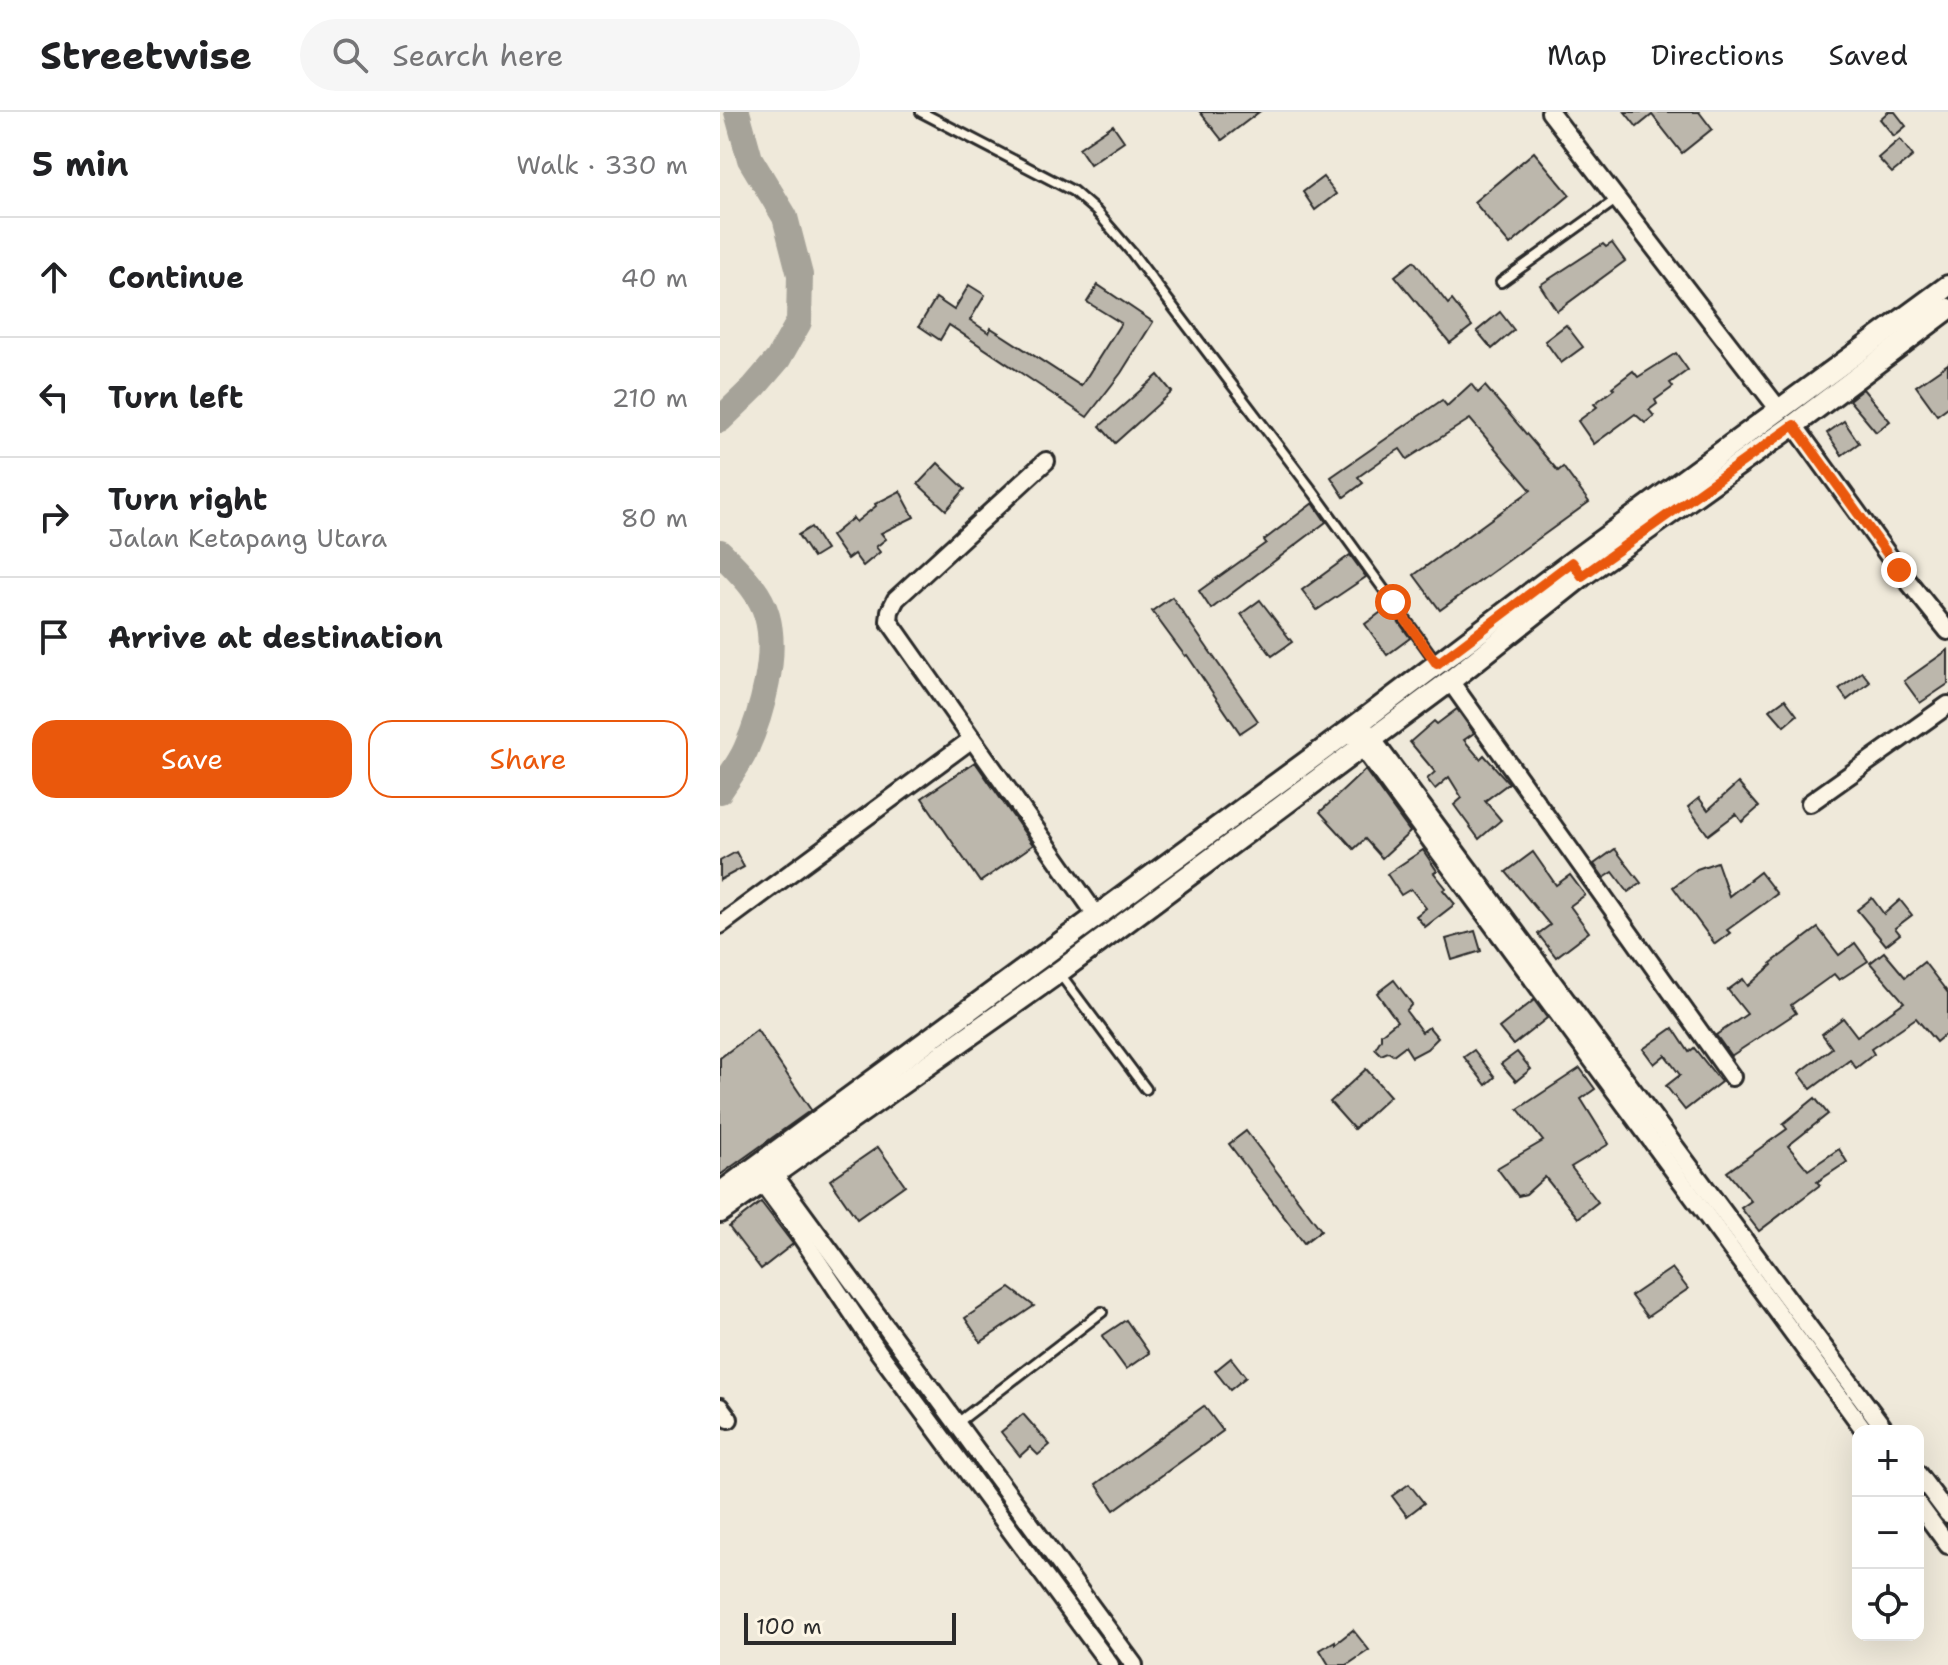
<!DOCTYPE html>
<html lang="en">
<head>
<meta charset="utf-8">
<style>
	:root { --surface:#fff; --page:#f6f6f6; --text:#202124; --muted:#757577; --line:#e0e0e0; --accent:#ea580c }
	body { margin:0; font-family:"Shantell Sans",sans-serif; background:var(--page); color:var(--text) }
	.controls { position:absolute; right:24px; bottom:24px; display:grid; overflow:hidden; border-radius:16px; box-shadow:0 8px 32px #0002 }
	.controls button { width:72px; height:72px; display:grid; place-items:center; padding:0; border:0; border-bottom:2px solid var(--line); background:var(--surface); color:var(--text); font:40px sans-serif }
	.scale { position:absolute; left:24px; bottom:20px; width:212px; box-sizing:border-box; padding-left:8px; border:4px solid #2b2b2b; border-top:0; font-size:22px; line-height:28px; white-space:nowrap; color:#2b2b2b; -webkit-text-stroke:6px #fcf5e5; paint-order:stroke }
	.stop { position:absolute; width:24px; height:24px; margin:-18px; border:6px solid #ea580c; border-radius:50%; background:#fff }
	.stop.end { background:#ea580c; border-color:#fff; box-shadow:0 2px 8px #0008 }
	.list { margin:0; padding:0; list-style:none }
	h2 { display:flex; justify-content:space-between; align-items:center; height:104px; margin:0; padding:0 32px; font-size:34px }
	h2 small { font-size:26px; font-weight:400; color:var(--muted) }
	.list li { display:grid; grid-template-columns:52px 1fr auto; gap:24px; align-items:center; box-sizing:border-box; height:120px; padding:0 32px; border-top:2px solid var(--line) }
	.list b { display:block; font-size:30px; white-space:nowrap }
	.list p { margin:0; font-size:26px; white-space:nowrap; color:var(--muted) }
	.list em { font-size:26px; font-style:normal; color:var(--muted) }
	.actions { display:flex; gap:16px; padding:24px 32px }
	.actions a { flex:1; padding:18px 0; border:2px solid var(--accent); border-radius:24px; text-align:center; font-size:28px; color:var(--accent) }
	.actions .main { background:var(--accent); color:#fff }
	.icon { flex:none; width:44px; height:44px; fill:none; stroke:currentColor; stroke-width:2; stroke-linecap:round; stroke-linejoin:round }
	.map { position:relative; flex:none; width:1228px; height:1553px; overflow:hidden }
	header { display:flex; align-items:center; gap:48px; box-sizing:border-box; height:112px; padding:0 40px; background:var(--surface); border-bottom:2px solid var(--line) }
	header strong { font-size:38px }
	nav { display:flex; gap:44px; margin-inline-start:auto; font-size:28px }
	.search { width:560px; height:72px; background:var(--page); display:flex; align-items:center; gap:20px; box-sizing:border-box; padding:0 28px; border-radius:44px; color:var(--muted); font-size:30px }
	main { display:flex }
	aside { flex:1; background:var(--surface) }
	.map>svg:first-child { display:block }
</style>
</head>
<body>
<header>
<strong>Streetwise</strong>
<div class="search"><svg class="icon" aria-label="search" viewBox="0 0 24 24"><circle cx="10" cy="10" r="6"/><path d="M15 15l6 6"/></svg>Search here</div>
<nav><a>Map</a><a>Directions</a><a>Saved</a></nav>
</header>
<main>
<aside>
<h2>5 min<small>Walk · 330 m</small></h2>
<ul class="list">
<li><svg class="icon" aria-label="ahead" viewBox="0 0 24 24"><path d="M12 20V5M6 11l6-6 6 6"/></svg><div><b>Continue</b></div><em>40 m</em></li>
<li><svg class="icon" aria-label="left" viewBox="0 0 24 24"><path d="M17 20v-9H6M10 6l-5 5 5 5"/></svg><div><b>Turn left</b></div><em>210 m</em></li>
<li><svg class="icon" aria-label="right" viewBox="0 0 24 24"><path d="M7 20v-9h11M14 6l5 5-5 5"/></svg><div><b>Turn right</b><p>Jalan Ketapang Utara</p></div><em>80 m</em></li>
<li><svg class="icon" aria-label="arrive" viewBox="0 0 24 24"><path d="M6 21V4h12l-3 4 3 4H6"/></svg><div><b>Arrive at destination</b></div></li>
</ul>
<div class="actions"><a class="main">Save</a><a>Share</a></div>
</aside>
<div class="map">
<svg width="1228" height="1553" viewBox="0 0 1228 1553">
	<rect width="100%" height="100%" fill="#efe9da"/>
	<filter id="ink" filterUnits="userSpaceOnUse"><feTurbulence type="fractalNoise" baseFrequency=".0125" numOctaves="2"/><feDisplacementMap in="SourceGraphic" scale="16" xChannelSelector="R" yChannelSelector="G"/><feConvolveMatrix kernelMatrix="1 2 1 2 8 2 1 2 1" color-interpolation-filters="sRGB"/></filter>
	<g filter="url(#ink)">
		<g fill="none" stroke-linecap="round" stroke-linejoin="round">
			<!-- river -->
			<g stroke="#a6a399" stroke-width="26">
				<polyline points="0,308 34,275 58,247 79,210 80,163 65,105 30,47 17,0"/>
				<path d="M 0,440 C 18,459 40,478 47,504 C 58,543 42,601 26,637 C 20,651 9,665 0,679"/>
			</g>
		</g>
		<!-- building -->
		<g fill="#bcb7ac" stroke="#2b2b2b" stroke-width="2">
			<polygon points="480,0 539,0 502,28"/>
			<polygon points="905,0 979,0 992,17 962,41 932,3 917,15"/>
			<polygon points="1168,0 1175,0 1186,14 1174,24 1160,7"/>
			<polygon points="393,13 404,29 370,52 359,36"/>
			<polygon points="1180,27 1193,44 1172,61 1158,46"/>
			<polygon points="814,40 850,83 790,133 754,90"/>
			<polygon points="603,65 616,82 595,98 583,80"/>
			<polygon points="892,131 905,149 837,199 820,173 883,132 886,135"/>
			<polygon points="694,149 728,192 732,188 752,214 730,231 675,164"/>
			<polygon points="249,173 265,183 250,208 269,221 271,216 361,274 401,211 367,190 378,173 433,210 401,261 367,305 229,213 220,228 199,214 216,186 234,198"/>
			<polygon points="780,200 794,218 772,237 757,219"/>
			<polygon points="846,213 863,235 841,251 825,229"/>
			<polygon points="956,241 968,258 950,271 953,275 935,288 937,292 929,298 934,304 925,311 915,302 874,332 858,309 877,295 874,292 894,277 892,275 913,259 918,265"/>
			<polygon points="1228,252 1228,295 1217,303 1196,274"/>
			<polygon points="438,263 452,280 395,331 380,314"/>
			<polygon points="751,272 758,281 765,274 838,359 843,355 869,390 720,498 694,463 811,378 750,307 687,347 680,337 662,348 638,365 643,371 624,385 611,365 722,288 727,294"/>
			<polygon points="1143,277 1170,309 1156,320 1129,288"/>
			<polygon points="1124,309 1139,331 1122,343 1107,321"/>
			<polygon points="218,351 245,377 226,398 198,372"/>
			<polygon points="180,379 194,405 161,421 166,427 156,435 160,440 143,454 134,442 127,447 111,424 133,406 136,410 156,394 155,392"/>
			<polygon points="593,391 606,410 491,497 479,479 546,431 544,428"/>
			<polygon points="91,415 106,438 93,446 78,423"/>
			<polygon points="630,443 646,465 597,498 582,478"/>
			<polygon points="452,485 538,609 520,621 467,543 465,544 432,499"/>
			<polygon points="540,488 572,530 552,544 521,502"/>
			<polygon points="668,495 690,526 667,543 645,512"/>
			<polygon points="1228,538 1228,572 1200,591 1184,569"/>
			<polygon points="1142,560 1150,570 1127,588 1119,577"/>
			<polygon points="1065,587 1077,603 1064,614 1050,598"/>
			<polygon points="737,597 754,621 744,628 760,647 764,643 789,671 765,689 781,708 759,727 734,693 742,686 729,665 715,677 707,667 715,660 690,630 714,609 717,612"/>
			<polygon points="255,650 313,733 260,770 202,686"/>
			<polygon points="645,658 690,720 662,746 645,727 634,737 600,700"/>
			<polygon points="1018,671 1039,695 1022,710 1016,702 988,723 968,695 979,686 988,698"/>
			<polygon points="895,737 921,771 908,780 893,760 884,766 874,752"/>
			<polygon points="703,738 717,759 714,761 726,776 723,778 735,792 705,815 696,804 706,796 691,777 681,783 667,762"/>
			<polygon points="16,740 24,755 0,768 0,749"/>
			<polygon points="813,740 836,773 850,763 865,783 850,794 869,820 836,845 818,822 830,813 786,760"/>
			<polygon points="997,750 1009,784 1040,760 1057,782 1007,818 1010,821 995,832 953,775 977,757"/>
			<polygon points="1152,786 1164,802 1180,788 1192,803 1175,816 1180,822 1166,833 1137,798"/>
			<polygon points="1098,816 1119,843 1135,831 1148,849 1119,868 1114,862 1071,893 1076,901 1011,944 996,923 1027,902 1008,878 1023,867 1028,874 1052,853 1051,851"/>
			<polygon points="755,819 761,839 732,848 726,827"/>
			<polygon points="1164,840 1185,865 1204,850 1228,881 1228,920 1216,930 1196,906 1151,937 1154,942 1136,956 1130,948 1091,977 1079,961 1112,936 1102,922 1123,906 1137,924 1184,890 1150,851"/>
			<polygon points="674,868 692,892 686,899 702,920 709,915 718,926 707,937 692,945 685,934 673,943 668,940 661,943 655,937 661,927 661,922 677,909 657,881"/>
			<polygon points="814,888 827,906 793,933 779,916"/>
			<polygon points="953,916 969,940 974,936 1001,970 965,998 946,974 960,963 945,943 934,952 923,937"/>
			<polygon points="37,918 91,998 0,1063 0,946"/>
			<polygon points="754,938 775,965 766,973 744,945"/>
			<polygon points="797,940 811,957 796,969 781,952"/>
			<polygon points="860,956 875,977 861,987 889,1032 851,1055 878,1090 858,1106 825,1065 806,1082 798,1084 777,1056 823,1029 798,997"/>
			<polygon points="646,957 670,984 634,1017 610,990"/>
			<polygon points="1095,986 1108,1002 1068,1034 1088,1058 1119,1037 1127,1050 1097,1070 1100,1073 1039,1119 1021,1096 1031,1089 1007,1060 1067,1017 1063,1012"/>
			<polygon points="526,1019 601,1118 584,1131 509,1032"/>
			<polygon points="158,1035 185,1073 137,1107 110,1068"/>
			<polygon points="41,1090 73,1132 41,1157 9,1115"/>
			<polygon points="952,1156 968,1177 927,1205 911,1184"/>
			<polygon points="290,1176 314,1194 261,1230 245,1206"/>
			<polygon points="406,1208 429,1241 406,1257 382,1224"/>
			<polygon points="511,1246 526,1265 510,1278 495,1259"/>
			<polygon points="484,1294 503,1319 394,1398 376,1372"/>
			<polygon points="303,1302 330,1333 318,1343 310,1335 300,1344 281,1320"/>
			<polygon points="689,1372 704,1391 687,1404 672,1384"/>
			<polygon points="633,1518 649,1538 627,1553 609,1553 600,1538 615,1529 615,1532"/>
		</g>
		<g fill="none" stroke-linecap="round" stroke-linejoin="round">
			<!-- service casing -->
			<g stroke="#2b2b2b" stroke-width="14">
				<g id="service">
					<polyline points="201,0 353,79 376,99 413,142 594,381 717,551"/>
					<polyline points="781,170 897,87"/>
					<polyline points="340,862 426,977"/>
					<polyline points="236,1312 382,1200"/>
				</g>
			</g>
			<!-- minor casing -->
			<g stroke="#2b2b2b" stroke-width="22">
				<g id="minor">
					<polyline points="830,0 1060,299"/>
					<polyline points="1074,313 1179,458 1228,519"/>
					<polyline points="326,349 176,487 170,499 169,509 377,804"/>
					<polyline points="730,569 1012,965"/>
					<polyline points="645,617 1166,1319"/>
					<polyline points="636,627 1145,1319"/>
					<polyline points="1090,691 1228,593"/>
					<polyline points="0,813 252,627"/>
					<polyline points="47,1053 414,1553"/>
					<polyline points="35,1061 72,1111 158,1239 390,1553"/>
					<polyline points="0,1295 9,1307"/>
					<polyline points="1198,1362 1228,1402"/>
					<polyline points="1198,1392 1228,1433"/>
				</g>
			</g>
			<!-- tertiary casing -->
			<g stroke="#2b2b2b" stroke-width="26">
				<g id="tertiary">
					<polyline points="0,1081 630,618 852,450 1228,174"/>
					<polyline points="0,1100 339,860 730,569 862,464 1074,313 1228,197"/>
				</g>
			</g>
			<!-- service -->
			<use href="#service" stroke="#fcf5e5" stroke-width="8"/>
			<!-- minor -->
			<use href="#minor" stroke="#fcf5e5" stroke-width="16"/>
			<!-- tertiary -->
			<use href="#tertiary" stroke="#fcf5e5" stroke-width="20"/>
		</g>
	</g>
	<g fill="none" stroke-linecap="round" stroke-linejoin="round" filter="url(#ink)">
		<!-- route -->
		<polyline stroke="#ea580c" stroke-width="10" points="673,490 717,552 852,450 862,464 1074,313 1179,458"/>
	</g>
</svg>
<div class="controls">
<button>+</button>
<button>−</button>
<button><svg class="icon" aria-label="locate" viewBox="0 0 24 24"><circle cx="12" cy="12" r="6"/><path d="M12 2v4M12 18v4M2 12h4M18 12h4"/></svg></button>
</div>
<div class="scale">100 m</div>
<div class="stop" style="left:673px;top:490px"></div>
<div class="stop end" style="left:1179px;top:458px"></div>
</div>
</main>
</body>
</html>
